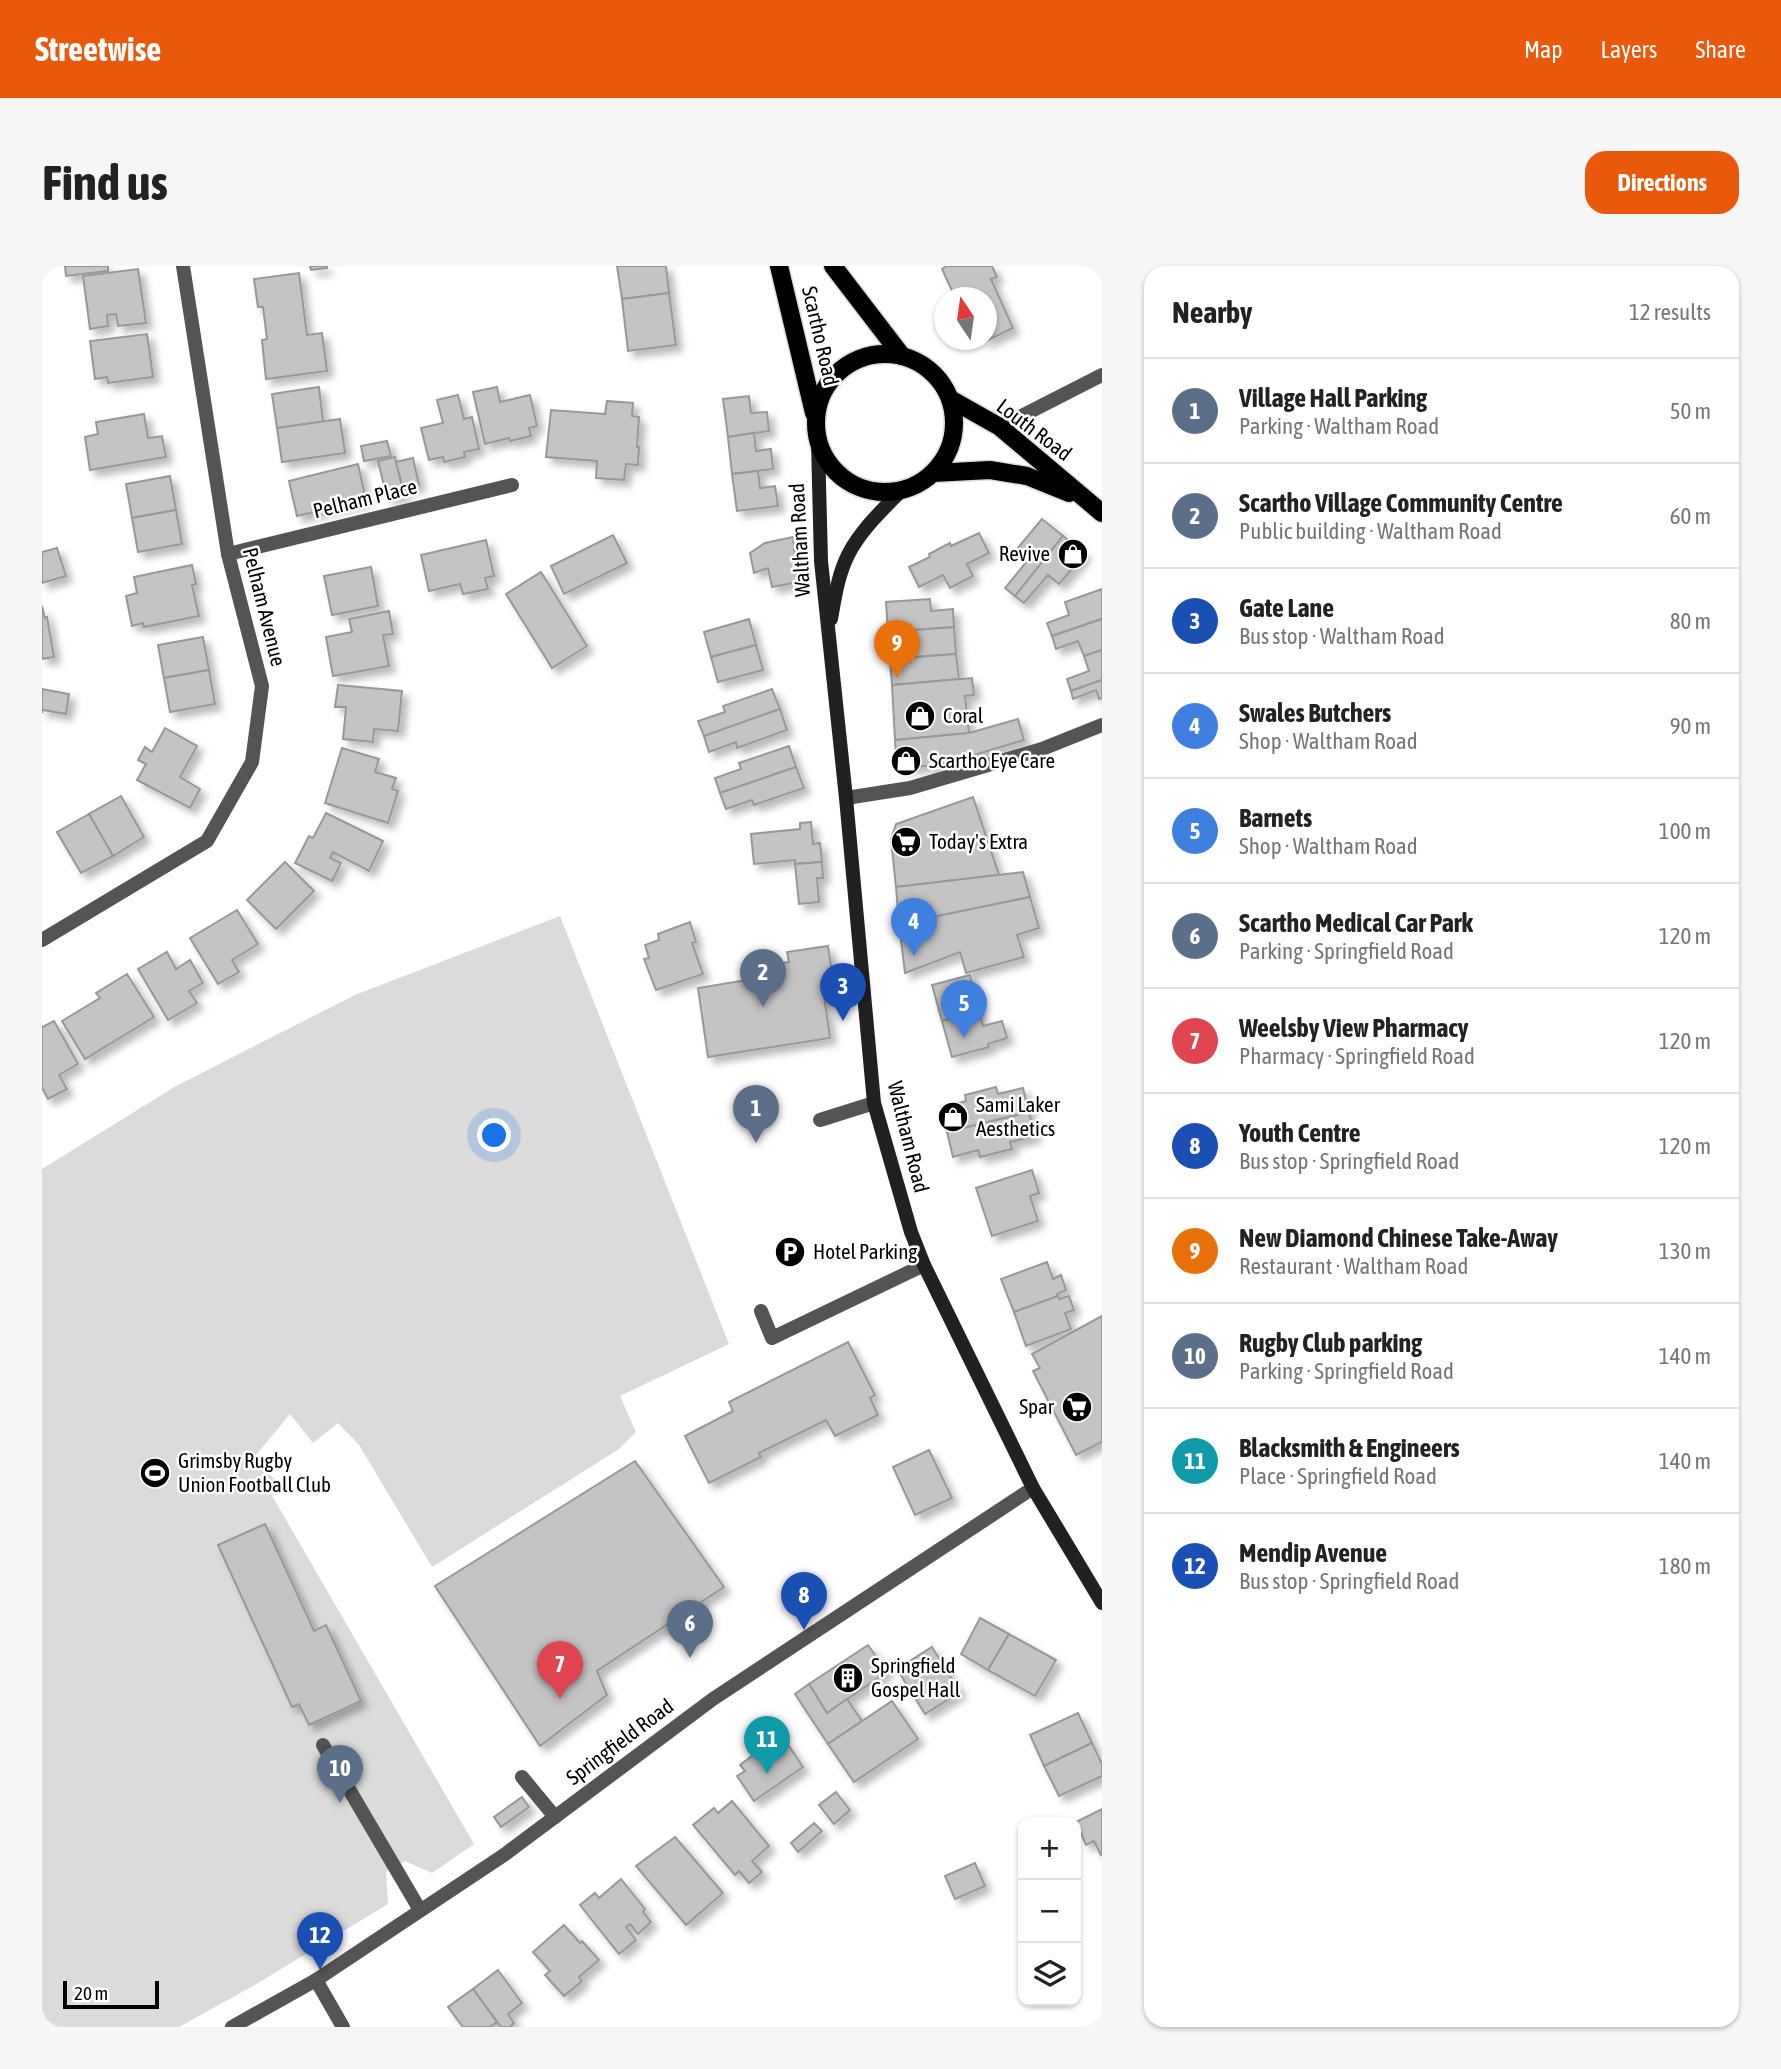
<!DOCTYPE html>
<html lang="en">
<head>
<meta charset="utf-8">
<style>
	:root { --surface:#fff; --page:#f6f6f6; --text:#222; --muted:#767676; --line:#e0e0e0; --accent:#ea580c }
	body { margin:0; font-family:"Asap Condensed",sans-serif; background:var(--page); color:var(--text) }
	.controls { position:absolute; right:21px; bottom:21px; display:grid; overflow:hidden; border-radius:14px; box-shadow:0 2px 5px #0004 }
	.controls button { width:63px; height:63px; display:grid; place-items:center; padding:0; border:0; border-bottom:2px solid var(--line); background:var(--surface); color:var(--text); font:35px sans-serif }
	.compass { position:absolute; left:892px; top:21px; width:63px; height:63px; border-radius:50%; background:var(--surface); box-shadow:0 2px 5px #0004; rotate:347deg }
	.scale { position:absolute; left:21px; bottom:18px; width:96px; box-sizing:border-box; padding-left:7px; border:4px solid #000; border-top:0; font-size:19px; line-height:24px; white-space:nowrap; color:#000; -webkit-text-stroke:5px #fff; paint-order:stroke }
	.you { position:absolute; left:453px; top:870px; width:24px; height:24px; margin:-18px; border:5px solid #fff; border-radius:50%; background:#1a73e8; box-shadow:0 0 0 10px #1a73e833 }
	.badge { display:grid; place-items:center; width:46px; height:46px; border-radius:50%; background:var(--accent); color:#fff; font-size:23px; font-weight:700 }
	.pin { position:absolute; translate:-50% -58px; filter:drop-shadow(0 2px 4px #0008) }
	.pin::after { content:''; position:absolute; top:37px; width:24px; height:21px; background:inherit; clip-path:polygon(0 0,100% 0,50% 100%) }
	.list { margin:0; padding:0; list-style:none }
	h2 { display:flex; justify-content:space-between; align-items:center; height:91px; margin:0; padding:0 28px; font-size:30px }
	h2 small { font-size:23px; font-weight:400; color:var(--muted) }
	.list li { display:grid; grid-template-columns:46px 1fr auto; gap:21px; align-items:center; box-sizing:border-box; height:105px; padding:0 28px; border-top:2px solid var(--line) }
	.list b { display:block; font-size:26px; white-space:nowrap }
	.list p { margin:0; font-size:23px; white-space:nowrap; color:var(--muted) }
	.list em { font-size:23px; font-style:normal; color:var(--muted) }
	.icon { flex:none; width:38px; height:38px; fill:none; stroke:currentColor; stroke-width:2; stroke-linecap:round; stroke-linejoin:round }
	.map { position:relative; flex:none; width:1060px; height:1761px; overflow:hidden; border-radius:21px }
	header { display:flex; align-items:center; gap:42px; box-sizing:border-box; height:98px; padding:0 35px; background:var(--accent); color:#fff }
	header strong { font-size:33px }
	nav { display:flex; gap:38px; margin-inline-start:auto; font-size:24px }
	.intro { display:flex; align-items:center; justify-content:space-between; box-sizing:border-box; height:168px; padding:0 42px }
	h1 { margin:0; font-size:49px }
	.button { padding:18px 32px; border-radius:21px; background:var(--accent); color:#fff; font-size:24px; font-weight:700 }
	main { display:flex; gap:42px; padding:0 42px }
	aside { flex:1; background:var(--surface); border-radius:21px; box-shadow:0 2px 5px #0004 }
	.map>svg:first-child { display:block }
</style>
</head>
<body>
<header>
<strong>Streetwise</strong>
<nav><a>Map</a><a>Layers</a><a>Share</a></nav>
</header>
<div class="intro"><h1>Find us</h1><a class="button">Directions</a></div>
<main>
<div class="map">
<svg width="1060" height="1761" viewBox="0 0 1060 1761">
	<defs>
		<filter id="shadow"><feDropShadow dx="6" dy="6" stdDeviation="3.5" flood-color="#0004"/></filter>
	</defs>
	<rect width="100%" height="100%" fill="#fff"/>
	<!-- green -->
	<polygon fill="#dbdbdb" points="518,650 687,1078 578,1130 594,1166 577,1183 390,1301 317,1179 296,1157 271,1177 248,1148 210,1194 241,1220 229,1228 432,1578 390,1607 363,1595 344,1606 346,1638 211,1720 137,1761 0,1761 0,903 134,820 313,729"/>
	<!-- building -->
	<g fill="#c4c4c4" stroke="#989898" stroke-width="2" filter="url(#shadow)">
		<polygon points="23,0 66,0 66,5 24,10"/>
		<polygon points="268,0 285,0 285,2 269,4"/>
		<polygon points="575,0 624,0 627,27 580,33"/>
		<polygon points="904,0 950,0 955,11 949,13 971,62 942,76 941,74 944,74 944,32 922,32 919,26 912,29 900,3"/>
		<polygon points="96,3 104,57 76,60 74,48 65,49 66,60 48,63 41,10"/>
		<polygon points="257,7 265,69 280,67 285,105 224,113 220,74 225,73 221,41 216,41 212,13"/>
		<polygon points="627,27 634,79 586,85 580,33"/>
		<polygon points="105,68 111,111 66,117 65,111 53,113 48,75"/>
		<polygon points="277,121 281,156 235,162 230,128"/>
		<polygon points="455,121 458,136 488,129 495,160 487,162 489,170 468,175 467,172 443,178 431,126"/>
		<polygon points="416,129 422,153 430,151 437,183 422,186 423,191 402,196 401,191 387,194 379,162 401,157 395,134"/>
		<polygon points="707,130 709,147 725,146 727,165 686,171 681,133"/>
		<polygon points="565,135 591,137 590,150 597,151 595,181 597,181 596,199 584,198 582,214 554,212 555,195 504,191 509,144 563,148"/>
		<polygon points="102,148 106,172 120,170 124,191 48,204 43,171 56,168 54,156"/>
		<polygon points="298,153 303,187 240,196 235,162"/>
		<polygon points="712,167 714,185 729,183 731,203 690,208 686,171"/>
		<polygon points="345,175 349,190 322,195 319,180"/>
		<polygon points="353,191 362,228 345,232 336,195"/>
		<polygon points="371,192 377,219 361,223 354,196"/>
		<polygon points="316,198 324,234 255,250 247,215"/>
		<polygon points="716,205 718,222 733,220 736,240 695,245 690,208"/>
		<polygon points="128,210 134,244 90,252 84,218"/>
		<polygon points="134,244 140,278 96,286 90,252"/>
		<polygon points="1000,253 1021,270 973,330 963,322 986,294 974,284"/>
		<polygon points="937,267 947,287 925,298 931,310 908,322 901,309 877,321 867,301 888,291 887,288 908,277 909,280"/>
		<polygon points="571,269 585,297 522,328 509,300"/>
		<polygon points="1021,270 1043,288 1017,318 1006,309 982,337 973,330"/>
		<polygon points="751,271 756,316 730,321 726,302 712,307 708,287 723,277"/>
		<polygon points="444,274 452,310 443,312 446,323 421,328 418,318 387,325 379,289"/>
		<polygon points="15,282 24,310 0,317 0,286"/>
		<polygon points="150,299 154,318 150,319 157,350 102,361 101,357 90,360 84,330 95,327 92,311"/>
		<polygon points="329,301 336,340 290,349 282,310"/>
		<polygon points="499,306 545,380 510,402 464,328"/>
		<polygon points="1060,323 1060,353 1010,370 1005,357 1027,349 1023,336"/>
		<polygon points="888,333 889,345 911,343 912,361 846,366 844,336"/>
		<polygon points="0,340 3,352 5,351 12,391 0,393"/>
		<polygon points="347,345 351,368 341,369 347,400 291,410 284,371 310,366 307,353"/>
		<polygon points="707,353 714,379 669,391 662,366"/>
		<polygon points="1060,353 1060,384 1042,390 1036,375 1014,383 1010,370"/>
		<polygon points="912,361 914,388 848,393 846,366"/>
		<polygon points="161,371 167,404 122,412 116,379"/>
		<polygon points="714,379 721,404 676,416 669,391"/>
		<polygon points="1060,384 1060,414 1029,425 1025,413 1047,405 1042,390"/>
		<polygon points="914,388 917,413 850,419 848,393"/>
		<polygon points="167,404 173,438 128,446 122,412"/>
		<polygon points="930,412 932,429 923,430 927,467 853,474 850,419"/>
		<polygon points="1060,414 1060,432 1057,433 1054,424 1031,433 1029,425"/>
		<polygon points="296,419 360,425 356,465 332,463 331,476 301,473 304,441 293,441"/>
		<polygon points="0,423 27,428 24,448 1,444 0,447"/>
		<polygon points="730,423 738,443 662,470 656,455 683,446 681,440"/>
		<polygon points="738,443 745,464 695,482 694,476 667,486 662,470"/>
		<polygon points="976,453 982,474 899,499 855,502 853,474 927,467"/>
		<polygon points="123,462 155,480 138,511 158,523 148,542 95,514 104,498 96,494 103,481 110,486"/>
		<polygon points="747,480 754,501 678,527 673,512 699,503 697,497"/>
		<polygon points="300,482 337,493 333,506 354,512 350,523 356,525 346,557 283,537"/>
		<polygon points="754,501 762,522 712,539 710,534 684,543 678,527"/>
		<polygon points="79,530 102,571 71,590 47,548"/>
		<polygon points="931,531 957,609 854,621 849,573 854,558"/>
		<polygon points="284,547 341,575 327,605 291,586 288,592 299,597 290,615 253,597 267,570 271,572"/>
		<polygon points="47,548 71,590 39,607 15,566"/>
		<polygon points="769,556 771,578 778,577 780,596 753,598 753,594 712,598 709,568 758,563 758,557"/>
		<polygon points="243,596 272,625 234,663 205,634"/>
		<polygon points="780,596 781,612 775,612 777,636 757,638 753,598"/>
		<polygon points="981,606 988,631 857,658 854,621"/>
		<polygon points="988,631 997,662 975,669 982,691 924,707 918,686 863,707 857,658"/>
		<polygon points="195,644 216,678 190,694 197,706 176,718 148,672"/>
		<polygon points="648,656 654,676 650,677 661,708 614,724 602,693 607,692 603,679 617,674 616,668"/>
		<polygon points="786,680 793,727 782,729 788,772 666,791 656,722 705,714 703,703 747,696 745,686"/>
		<polygon points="125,686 134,703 148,694 161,717 147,725 155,737 126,754 96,703"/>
		<polygon points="85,708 112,751 43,793 20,755 58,732 54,727"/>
		<polygon points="928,709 937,745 900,755 890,719"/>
		<polygon points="937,745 941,760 960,755 965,772 946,778 947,781 910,791 900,755"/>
		<polygon points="12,755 36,798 17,809 25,823 6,833 0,822 0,761"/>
		<polygon points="954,821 956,828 981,822 987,846 905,866 899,842 924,835 923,829"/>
		<polygon points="987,846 993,870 968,876 970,883 938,891 936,884 911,891 905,866"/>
		<polygon points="990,904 997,927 988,930 996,955 950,970 934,922"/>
		<polygon points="1005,996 1011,1013 1019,1009 1024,1024 1015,1028 1016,1030 972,1046 959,1013"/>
		<polygon points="1016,1030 1017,1033 1027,1030 1032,1044 1023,1047 1029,1063 984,1080 972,1046"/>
		<polygon points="1060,1050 1060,1176 1034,1189 991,1105 998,1102 990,1088"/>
		<polygon points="806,1076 833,1129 828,1132 836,1149 793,1170 784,1154 717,1187 719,1191 667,1217 643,1170 691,1145 687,1136"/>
		<polygon points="887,1184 910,1232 873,1249 851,1201"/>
		<polygon points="593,1195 682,1321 555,1405 565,1429 498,1480 393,1320"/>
		<polygon points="223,1258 272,1365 284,1359 319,1435 267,1459 257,1438 250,1441 176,1279"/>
		<polygon points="938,1352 967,1368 946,1404 919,1388"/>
		<polygon points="967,1368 1014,1394 993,1430 946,1404"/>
		<polygon points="826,1379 845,1406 785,1447 767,1418"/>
		<polygon points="890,1381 918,1426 883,1448 855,1403"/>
		<polygon points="767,1418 785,1447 805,1433 820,1455 786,1478 753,1428"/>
		<polygon points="850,1435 876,1473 812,1516 786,1478"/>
		<polygon points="1036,1447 1050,1477 1002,1500 988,1469"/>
		<polygon points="745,1477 761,1501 712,1535 695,1510 703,1505 698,1499 714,1487 719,1494"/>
		<polygon points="1050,1477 1060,1498 1060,1510 1017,1530 1002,1500"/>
		<polygon points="794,1526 808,1544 792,1558 777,1539"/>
		<polygon points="480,1531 487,1541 459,1561 452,1551"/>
		<polygon points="690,1535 727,1580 710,1595 720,1606 707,1617 697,1605 693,1609 651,1559 672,1542 676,1547"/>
		<polygon points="1060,1543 1060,1588 1059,1589 1052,1575 1044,1579 1034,1556"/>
		<polygon points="772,1557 780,1565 756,1586 749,1577"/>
		<polygon points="633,1571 681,1627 644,1659 594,1600"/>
		<polygon points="933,1597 943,1620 913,1633 903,1610"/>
		<polygon points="579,1613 603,1643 601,1646 609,1656 596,1668 588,1658 584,1661 594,1674 577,1688 538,1639 553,1627 557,1632"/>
		<polygon points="522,1659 538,1677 540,1675 557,1694 537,1711 540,1715 522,1730 503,1709 508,1705 491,1686"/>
		<polygon points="456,1704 480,1737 466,1748 472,1757 468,1761 459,1761 431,1723"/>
		<polygon points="431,1723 455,1756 448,1761 421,1761 406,1741"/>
	</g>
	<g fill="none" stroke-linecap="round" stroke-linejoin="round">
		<!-- primary casing -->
		<g stroke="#dbdbdb" stroke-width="21">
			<g id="primary">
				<polyline points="737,0 772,147"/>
				<polyline points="791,0 860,90"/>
				<circle cx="843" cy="157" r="69"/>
				<polyline points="910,134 958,161 1060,247"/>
				<polyline points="891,207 948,204 985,210 1027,227"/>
			</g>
		</g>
		<!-- lane -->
		<g stroke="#545454" stroke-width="14">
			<polyline points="778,854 832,837"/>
			<polyline points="719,1045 730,1072 882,999"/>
			<polyline points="281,1479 378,1644"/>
			<polyline points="480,1511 513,1551"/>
		</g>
		<!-- street -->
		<g stroke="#545454" stroke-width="14">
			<polyline points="958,161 1060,109"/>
			<polyline points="186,288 470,219"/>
			<polyline points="804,532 868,522 1000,483 1060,459"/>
			<polyline points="0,674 165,575 210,496 220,420 186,288 141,0"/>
			<polyline points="274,1714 301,1761"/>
			<polyline points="190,1761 274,1714 462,1589 671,1433 991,1222"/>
		</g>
		<!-- secondary -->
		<g stroke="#212121" stroke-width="14">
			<polyline points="776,177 779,295 804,532 832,837 869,966 882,999 991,1222 1060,1337"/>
			<path d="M 789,353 C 793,331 796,309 806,289 C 818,265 840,244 859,225"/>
		</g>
		<!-- primary -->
		<use href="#primary" stroke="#000" stroke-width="18"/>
	</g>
	<!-- icons -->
	<defs>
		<g id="shop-disc" transform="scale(1.575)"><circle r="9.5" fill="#000" stroke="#fff"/><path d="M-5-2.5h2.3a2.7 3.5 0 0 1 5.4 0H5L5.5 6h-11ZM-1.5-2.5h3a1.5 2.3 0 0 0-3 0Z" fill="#fff"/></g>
		<g id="supermarket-disc" transform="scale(1.575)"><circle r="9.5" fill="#000" stroke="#fff"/><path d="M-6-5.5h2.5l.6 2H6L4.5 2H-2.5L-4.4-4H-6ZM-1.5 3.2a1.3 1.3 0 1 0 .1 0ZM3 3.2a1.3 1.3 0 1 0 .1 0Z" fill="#fff"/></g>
		<g id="parking-disc" transform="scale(1.575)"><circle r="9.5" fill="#000" stroke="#fff"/><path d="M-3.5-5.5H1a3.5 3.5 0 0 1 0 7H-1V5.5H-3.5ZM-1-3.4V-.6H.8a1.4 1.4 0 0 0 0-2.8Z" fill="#fff"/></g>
		<g id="stadium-disc" transform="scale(1.575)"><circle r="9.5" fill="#000" stroke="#fff"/><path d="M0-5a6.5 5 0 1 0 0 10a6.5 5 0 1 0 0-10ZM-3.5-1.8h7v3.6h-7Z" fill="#fff"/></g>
		<g id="building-disc" transform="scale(1.575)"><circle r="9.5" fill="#000" stroke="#fff"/><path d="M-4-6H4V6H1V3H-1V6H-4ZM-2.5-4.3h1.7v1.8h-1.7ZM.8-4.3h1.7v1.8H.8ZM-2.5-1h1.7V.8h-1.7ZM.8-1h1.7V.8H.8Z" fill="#fff"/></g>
	</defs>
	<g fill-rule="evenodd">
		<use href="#shop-disc" x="1031" y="288"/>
		<use href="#shop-disc" x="878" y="450"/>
		<use href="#shop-disc" x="864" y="495"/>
		<use href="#supermarket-disc" x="864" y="576"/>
		<use href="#shop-disc" x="911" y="851"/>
		<use href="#parking-disc" x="748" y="986"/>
		<use href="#supermarket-disc" x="1035" y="1141"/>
		<use href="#stadium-disc" x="113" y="1207"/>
		<use href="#building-disc" x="806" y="1412"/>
	</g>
	<g text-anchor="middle" stroke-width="5" stroke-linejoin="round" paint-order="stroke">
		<!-- street labels -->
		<g font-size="21" fill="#000" stroke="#fff">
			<text transform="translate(778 70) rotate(77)" y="7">Scartho Road</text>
			<text transform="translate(992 164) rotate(37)" y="7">Louth Road</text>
			<text transform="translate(323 233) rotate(-14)" y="7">Pelham Place</text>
			<text transform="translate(758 274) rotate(-93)" y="7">Waltham Road</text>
			<text transform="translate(222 341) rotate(76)" y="7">Pelham Avenue</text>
			<text transform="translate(866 871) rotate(76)" y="7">Waltham Road</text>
			<text transform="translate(578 1476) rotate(-37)" y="7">Springfield Road</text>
		</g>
		<!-- poi labels -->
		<g font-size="21" fill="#000" stroke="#fff" text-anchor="start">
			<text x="1008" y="295" text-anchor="end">Revive</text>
			<text x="901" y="457">Coral</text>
			<text x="887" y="502">Scartho Eye Care</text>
			<text x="887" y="583">Today's Extra</text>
			<text x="934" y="846">Sami Laker<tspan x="934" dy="24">Aesthetics</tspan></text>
			<text x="771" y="993">Hotel Parking</text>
			<text x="1012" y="1148" text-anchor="end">Spar</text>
			<text x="136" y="1202">Grimsby Rugby<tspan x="136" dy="24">Union Football Club</tspan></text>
			<text x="829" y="1407">Springfield<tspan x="829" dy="24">Gospel Hall</tspan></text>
		</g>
	</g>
</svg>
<div class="controls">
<button>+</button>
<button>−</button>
<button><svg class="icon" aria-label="layers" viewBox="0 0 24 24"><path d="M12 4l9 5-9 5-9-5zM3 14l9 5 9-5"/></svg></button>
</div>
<svg class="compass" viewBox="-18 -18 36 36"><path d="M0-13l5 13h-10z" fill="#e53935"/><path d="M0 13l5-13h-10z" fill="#767676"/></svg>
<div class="scale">20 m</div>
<div class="you"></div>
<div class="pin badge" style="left:714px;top:877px;background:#5c6f8a">1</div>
<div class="pin badge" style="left:721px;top:741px;background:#5c6f8a">2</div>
<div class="pin badge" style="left:801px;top:755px;background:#1a4fb4">3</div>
<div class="pin badge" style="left:872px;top:690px;background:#3f7fe0">4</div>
<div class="pin badge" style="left:922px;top:772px;background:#3f7fe0">5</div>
<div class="pin badge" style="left:648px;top:1392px;background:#5c6f8a">6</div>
<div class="pin badge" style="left:518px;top:1433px;background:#e0444e">7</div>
<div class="pin badge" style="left:762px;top:1364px;background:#1a4fb4">8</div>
<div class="pin badge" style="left:855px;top:412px;background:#e8710a">9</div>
<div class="pin badge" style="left:298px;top:1537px;background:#5c6f8a">10</div>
<div class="pin badge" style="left:725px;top:1508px;background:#0f9aa8">11</div>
<div class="pin badge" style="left:278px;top:1704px;background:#1a4fb4">12</div>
</div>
<aside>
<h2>Nearby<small>12 results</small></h2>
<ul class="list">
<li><span class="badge" style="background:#5c6f8a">1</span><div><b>Village Hall Parking</b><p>Parking · Waltham Road</p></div><em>50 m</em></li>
<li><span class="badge" style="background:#5c6f8a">2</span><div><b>Scartho Village Community Centre</b><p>Public building · Waltham Road</p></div><em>60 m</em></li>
<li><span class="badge" style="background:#1a4fb4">3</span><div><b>Gate Lane</b><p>Bus stop · Waltham Road</p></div><em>80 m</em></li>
<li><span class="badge" style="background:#3f7fe0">4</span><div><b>Swales Butchers</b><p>Shop · Waltham Road</p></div><em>90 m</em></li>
<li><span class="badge" style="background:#3f7fe0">5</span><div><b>Barnets</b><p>Shop · Waltham Road</p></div><em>100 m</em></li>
<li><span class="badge" style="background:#5c6f8a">6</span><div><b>Scartho Medical Car Park</b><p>Parking · Springfield Road</p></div><em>120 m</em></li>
<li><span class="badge" style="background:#e0444e">7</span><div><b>Weelsby View Pharmacy</b><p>Pharmacy · Springfield Road</p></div><em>120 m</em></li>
<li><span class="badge" style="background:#1a4fb4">8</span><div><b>Youth Centre</b><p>Bus stop · Springfield Road</p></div><em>120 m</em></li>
<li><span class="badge" style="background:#e8710a">9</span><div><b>New Diamond Chinese Take-Away</b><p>Restaurant · Waltham Road</p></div><em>130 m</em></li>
<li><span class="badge" style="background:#5c6f8a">10</span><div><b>Rugby Club parking</b><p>Parking · Springfield Road</p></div><em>140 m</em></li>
<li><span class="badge" style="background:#0f9aa8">11</span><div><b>Blacksmith &amp; Engineers</b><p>Place · Springfield Road</p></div><em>140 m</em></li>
<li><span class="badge" style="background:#1a4fb4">12</span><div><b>Mendip Avenue</b><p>Bus stop · Springfield Road</p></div><em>180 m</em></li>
</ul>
</aside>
</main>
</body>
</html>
